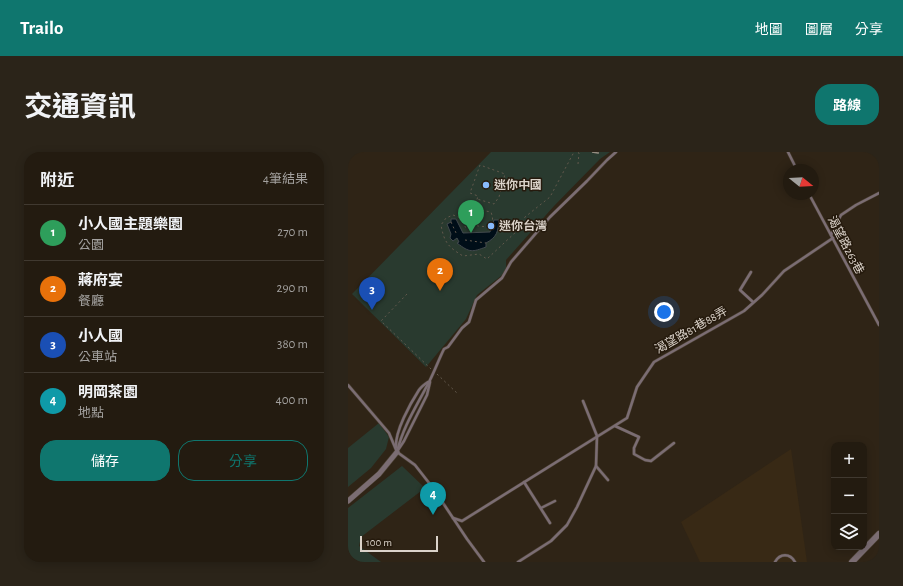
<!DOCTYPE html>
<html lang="zh-TW">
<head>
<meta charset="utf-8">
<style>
	:root { --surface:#231b10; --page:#2b2419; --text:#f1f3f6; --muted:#a3a19f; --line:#403930; --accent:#0f766e }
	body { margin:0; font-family:"Alegreya Sans","Noto Sans TC",sans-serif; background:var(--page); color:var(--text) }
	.controls { position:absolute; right:12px; bottom:12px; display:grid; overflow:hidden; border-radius:8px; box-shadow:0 2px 10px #0003 }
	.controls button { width:36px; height:36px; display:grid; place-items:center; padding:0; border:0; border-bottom:1px solid var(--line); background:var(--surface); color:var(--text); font:20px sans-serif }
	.compass { position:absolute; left:435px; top:12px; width:36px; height:36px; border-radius:50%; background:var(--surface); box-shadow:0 2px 10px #0003; rotate:108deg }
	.scale { position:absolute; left:12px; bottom:10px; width:78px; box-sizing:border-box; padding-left:4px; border:2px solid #dbd3ca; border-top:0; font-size:11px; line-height:14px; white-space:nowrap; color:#dbd3ca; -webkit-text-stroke:3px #251a0d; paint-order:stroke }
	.you { position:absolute; left:316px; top:160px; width:14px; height:14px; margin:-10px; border:3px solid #fff; border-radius:50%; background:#1a73e8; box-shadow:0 0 0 6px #1a73e833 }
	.badge { display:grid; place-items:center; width:26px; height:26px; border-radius:50%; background:var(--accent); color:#fff; font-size:13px; font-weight:700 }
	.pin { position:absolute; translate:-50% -33px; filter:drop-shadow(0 1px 2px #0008) }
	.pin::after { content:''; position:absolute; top:21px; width:14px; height:12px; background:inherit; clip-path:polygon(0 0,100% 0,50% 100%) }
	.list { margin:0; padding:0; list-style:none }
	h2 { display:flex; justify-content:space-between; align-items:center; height:52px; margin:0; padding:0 16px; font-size:17px }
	h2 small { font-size:13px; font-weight:400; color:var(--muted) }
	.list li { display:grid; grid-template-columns:26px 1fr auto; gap:12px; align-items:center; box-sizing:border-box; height:56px; padding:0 16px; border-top:1px solid var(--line) }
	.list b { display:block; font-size:15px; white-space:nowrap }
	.list p { margin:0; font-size:13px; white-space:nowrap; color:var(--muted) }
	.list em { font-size:13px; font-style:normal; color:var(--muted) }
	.actions { display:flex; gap:8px; padding:12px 16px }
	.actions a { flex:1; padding:9px 0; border:1px solid var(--accent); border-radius:16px; text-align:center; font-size:14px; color:var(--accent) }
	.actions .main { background:var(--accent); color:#fff }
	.icon { flex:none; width:22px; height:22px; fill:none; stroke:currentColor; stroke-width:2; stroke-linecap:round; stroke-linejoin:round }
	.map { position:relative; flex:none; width:531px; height:410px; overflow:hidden; border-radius:16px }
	header { display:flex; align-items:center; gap:24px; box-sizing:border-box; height:56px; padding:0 20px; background:var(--accent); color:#fff }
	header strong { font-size:19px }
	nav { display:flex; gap:22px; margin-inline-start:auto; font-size:14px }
	.intro { display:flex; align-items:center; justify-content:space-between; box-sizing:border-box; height:96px; padding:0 24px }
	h1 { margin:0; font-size:28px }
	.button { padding:10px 18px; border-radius:16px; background:var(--accent); color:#fff; font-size:14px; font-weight:700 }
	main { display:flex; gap:24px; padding:0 24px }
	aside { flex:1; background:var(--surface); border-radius:16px; box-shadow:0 2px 10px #0003 }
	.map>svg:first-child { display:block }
</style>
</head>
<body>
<header>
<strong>Trailo</strong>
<nav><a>地圖</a><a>圖層</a><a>分享</a></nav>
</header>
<div class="intro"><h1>交通資訊</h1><a class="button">路線</a></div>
<main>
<aside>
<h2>附近<small>4筆結果</small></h2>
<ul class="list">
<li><span class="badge" style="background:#2e9e5b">1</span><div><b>小人國主題樂園</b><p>公園</p></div><em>270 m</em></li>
<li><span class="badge" style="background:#e8710a">2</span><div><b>蔣府宴</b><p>餐廳</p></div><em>290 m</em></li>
<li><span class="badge" style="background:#1a4fb4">3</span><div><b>小人國</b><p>公車站</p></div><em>380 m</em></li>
<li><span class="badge" style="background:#0f9aa8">4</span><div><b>明岡茶園</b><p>地點</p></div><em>400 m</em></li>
</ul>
<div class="actions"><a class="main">儲存</a><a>分享</a></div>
</aside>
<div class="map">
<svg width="531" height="410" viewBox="0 0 531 410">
	<rect width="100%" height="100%" fill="#2f2416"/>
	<!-- built -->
	<polygon fill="#382915" points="443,297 459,410 352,410 333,370"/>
	<!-- green -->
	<g fill="#293a2f">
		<polygon points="143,0 262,0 252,7 206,54 158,108 158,120 129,143 118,167 78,215 4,142"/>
		<polygon points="31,271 41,285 38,297 23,316 0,335 0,296"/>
		<polygon points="54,314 77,336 13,385 11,394 33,410 0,410 0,356"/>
	</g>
	<!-- water -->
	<path fill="#000e18" stroke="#42494d" d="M 103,67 L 108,67 L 115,81 L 142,80 L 146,68 L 151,68 C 150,80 149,85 138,91 L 138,95 C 124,100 122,101 109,91 L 111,90 L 109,86 L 105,89 L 102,86 L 103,82 L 99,72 L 103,70 Z"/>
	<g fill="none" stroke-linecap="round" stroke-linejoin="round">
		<!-- service casing -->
		<g stroke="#4b4033" stroke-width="3.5">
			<g id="service">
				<polyline points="440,0 449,18"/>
				<polyline points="461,42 531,173"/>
				<polyline points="483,83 493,63 508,53 531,41"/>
				<polyline points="403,120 392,138 405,150"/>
				<polyline points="0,233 41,281 49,300 67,313 85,336 119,387 136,410"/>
				<polyline points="267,274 291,285 286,296 286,302 297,308 303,309 326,291"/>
				<path d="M 48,295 C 47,279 62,252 71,238 C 73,235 77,232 80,230"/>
				<polyline points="50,298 56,289 79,243 82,230"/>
				<path d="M 49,300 C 55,274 70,252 82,228 C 87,218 91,207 96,197 L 100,195 L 114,176 L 121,170 L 128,148 L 154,126 L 163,110 L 202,65 L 239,29 L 259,8 L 268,0"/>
				<polyline points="248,314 260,328"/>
				<polyline points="176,330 202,371"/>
				<polyline points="193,356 207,349"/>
				<polyline points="105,366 114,369 279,266 289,235 306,210 396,159 414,143 436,119 485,86"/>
				<polyline points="170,410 203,389 219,373 229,355 248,314 249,284 235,249"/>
				<path d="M 427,410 C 432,401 442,401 447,410"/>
			</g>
		</g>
		<!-- minor casing -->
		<g stroke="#4b4033" stroke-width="6">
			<polyline id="minor" points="0,349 31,322 49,300"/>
		</g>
		<!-- tertiary casing -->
		<g stroke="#4b4033" stroke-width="7">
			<polyline id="tertiary" points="504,410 531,382"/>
		</g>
		<!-- path -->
		<g stroke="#63594d" stroke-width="1" stroke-dasharray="2 3" stroke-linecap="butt">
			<polyline points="230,12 231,1 230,0"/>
			<polyline points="122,52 127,52"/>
			<path d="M 126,57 C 127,52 129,48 130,44 L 122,41 L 132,13 L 157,22 L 151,45 L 146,52 L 129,47"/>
			<polyline points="103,70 109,83"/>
			<path d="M 124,73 C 137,75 149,78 143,60 L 126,57 C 125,64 125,70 124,76 L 117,75 L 118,68 L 105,63 L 98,66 L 93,73 C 96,90 100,95 115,104 L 131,102 L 139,107 L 171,77 L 177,65 L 202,45 L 226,0"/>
			<polyline points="117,88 138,91"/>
			<polyline points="59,142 33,169 83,217"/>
			<polyline points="89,222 110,242"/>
		</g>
		<!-- service -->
		<use href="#service" stroke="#7b6d73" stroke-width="2.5"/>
		<!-- minor -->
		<use href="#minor" stroke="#7b6d73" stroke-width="5"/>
		<!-- tertiary -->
		<use href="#tertiary" stroke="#7b6d73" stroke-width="6"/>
		<!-- rail -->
		<polyline stroke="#958c81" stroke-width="1.5" stroke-dasharray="7 7" stroke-linecap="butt" points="244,0 250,1 255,0"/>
	</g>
	<!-- markers -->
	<g fill="#88bafc" stroke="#251a0d" stroke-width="1.5">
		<circle cx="138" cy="33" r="4"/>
		<circle cx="143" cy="74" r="4"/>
	</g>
	<g text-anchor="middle" stroke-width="3" stroke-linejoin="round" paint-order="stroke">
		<!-- poi labels -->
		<g font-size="12" font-weight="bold" fill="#dbd3ca" stroke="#251a0d" text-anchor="start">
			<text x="146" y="37">迷你中國</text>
			<text x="151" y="78">迷你台灣</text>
		</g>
		<!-- street labels -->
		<g font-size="12" fill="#dbd3ca" stroke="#251a0d">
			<text transform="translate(498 93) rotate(62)" y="4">渴望路263巷</text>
			<text transform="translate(343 178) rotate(-30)" y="4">渴望路81巷88弄</text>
		</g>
	</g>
</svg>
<div class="controls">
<button>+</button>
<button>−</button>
<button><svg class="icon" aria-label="layers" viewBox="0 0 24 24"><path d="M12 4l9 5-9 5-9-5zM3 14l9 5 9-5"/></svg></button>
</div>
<svg class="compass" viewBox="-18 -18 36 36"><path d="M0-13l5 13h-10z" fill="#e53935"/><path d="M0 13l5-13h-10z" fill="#a3a19f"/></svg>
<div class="scale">100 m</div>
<div class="you"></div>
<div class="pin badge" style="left:123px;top:81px;background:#2e9e5b">1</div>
<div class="pin badge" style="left:92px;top:139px;background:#e8710a">2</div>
<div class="pin badge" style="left:24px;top:158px;background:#1a4fb4">3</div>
<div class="pin badge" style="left:85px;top:363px;background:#0f9aa8">4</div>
</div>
</main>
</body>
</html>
